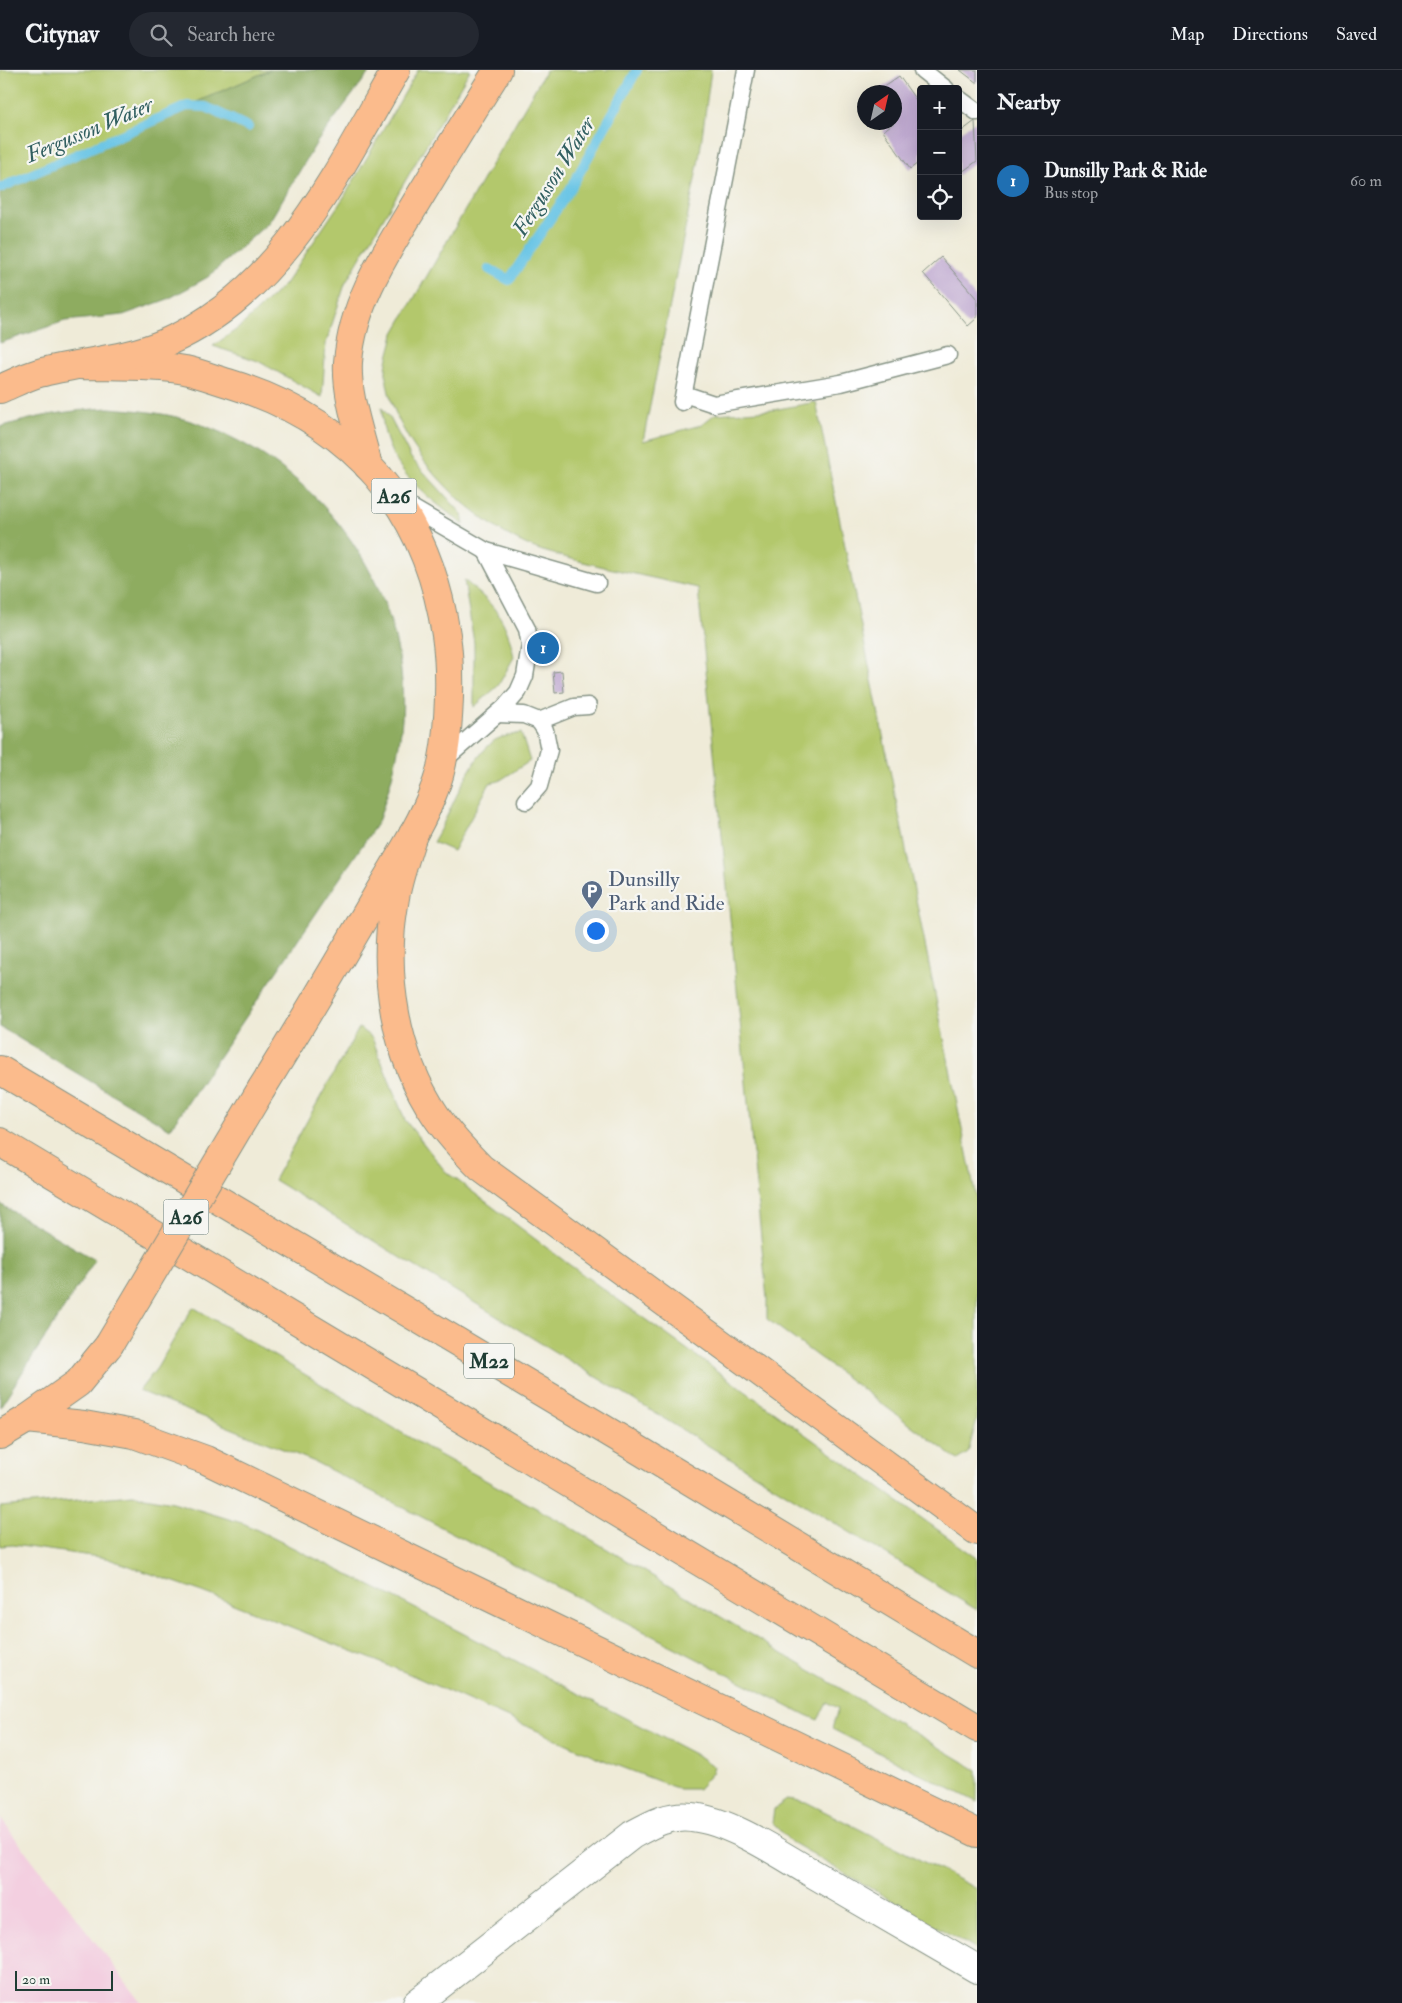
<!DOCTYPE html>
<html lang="en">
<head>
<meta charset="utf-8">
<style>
	:root { --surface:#171b24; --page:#242831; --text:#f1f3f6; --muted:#9ea1a6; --line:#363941; --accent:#1f6fb2 }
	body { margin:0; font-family:"IM FELL Double Pica",serif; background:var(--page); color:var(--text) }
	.controls { position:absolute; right:15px; top:15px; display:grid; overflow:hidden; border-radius:5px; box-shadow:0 5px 20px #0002 }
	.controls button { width:45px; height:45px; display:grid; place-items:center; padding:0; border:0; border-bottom:1px solid var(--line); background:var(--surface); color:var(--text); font:25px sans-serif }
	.compass { position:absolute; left:857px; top:15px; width:45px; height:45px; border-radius:50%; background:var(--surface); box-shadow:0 5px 20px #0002; rotate:34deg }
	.scale { position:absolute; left:15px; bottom:12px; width:98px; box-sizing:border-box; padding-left:5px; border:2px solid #1f3d34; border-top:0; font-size:14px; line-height:18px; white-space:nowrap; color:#1f3d34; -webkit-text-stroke:4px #f6f6f2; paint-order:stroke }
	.you { position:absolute; left:595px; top:860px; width:18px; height:18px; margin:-12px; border:4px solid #fff; border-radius:50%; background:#1a73e8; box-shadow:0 0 0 8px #1a73e833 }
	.badge { display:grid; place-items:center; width:32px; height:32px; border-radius:50%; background:var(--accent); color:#fff; font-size:16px; font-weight:700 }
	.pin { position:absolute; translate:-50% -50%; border:2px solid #fff; box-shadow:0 1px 5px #0006 }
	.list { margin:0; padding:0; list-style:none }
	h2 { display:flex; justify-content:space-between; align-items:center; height:65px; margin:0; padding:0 20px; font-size:21px }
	h2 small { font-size:16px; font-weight:400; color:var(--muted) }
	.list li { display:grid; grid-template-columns:32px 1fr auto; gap:15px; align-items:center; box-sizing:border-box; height:90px; padding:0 20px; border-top:1px solid var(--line) }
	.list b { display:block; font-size:19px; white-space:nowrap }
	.list p { margin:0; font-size:16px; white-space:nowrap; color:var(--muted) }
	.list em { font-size:16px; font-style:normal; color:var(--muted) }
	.icon { flex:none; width:28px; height:28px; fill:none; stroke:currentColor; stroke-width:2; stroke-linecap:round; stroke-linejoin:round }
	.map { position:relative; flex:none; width:977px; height:1933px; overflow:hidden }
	header { display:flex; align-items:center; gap:30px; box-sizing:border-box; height:70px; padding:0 25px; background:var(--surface); border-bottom:1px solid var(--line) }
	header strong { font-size:24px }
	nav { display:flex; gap:28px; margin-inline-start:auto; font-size:18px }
	.search { width:350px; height:45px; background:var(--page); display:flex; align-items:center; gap:12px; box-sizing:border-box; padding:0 18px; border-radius:28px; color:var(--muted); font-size:19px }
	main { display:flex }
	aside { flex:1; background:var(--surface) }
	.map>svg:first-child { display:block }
</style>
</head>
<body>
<header>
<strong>Citynav</strong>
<div class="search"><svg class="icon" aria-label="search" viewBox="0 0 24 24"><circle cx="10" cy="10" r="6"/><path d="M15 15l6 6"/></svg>Search here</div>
<nav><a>Map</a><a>Directions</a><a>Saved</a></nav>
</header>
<main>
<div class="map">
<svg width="977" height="1933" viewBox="0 0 977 1933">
	<rect width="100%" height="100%" fill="#f6f6f2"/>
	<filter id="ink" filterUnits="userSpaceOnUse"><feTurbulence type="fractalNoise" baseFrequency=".02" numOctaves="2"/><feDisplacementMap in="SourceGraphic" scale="10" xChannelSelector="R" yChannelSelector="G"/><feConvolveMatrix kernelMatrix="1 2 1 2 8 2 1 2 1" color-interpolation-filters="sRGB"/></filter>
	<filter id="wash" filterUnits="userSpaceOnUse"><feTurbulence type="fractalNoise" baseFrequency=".0096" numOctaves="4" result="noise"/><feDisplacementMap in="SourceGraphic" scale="20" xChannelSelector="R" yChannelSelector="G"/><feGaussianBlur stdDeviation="1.12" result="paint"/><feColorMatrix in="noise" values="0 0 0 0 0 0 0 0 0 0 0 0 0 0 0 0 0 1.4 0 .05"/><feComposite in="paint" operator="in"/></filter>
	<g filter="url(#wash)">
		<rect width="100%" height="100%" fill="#efebd8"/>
		<!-- built -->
		<polygon fill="#f3cfe0" points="0,1748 142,1933 0,1933"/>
		<!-- green -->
		<g fill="#b3c86c" stroke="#698250">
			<polygon points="0,0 270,0 0,118"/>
			<polygon points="418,0 470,0 345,214 326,273 322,327 258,291 213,276 240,257 285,214 344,127"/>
			<path d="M 546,0 L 711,0 L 699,89 L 643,371 L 701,355 L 715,344 L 773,340 L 816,332 L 977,1133 L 977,1349 L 968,1383 L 958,1390 L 767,1249 L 767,1229 L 698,518 C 646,506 593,496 543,481 C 477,460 391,376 386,304 C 385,292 392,276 394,263 Z"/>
			<path d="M 382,338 L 390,348 L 411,388 L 462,444 L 464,455 C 422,422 382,396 382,338 Z"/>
			<path d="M 464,510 C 494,535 506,547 514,587 L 498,616 L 474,637 L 474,573 Z"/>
			<path d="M 521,663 L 530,691 L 499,711 L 490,713 L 453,781 L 433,772 C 453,740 466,692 495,670 C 502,666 514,665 521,663 Z"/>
			<polygon points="359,958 372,968 405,1050 445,1101 567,1193 977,1488 977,1540 274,1110"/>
			<polygon points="193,1237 427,1378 567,1455 977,1700 977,1732 832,1659 838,1638 827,1632 818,1650 806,1645 315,1392 139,1321 157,1298"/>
			<polygon points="133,1425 173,1432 245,1454 395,1528 698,1686 714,1696 712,1703 698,1719 679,1719 601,1689 407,1603 203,1522 106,1488 13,1475 0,1476 0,1437"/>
			<polygon points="788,1729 806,1732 977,1819 977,1880 791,1772 772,1753 774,1739"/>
		</g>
		<!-- forest -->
		<g fill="#8eac60" stroke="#56744a">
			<polygon points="270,0 371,0 317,72 269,152 208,207 168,229 123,245 65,251 0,273 0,118"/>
			<path d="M 109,338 C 134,340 159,342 184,349 C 312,386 412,512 402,650 C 399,686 390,718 378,752 L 170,1059 L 0,957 L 0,357 C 36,346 71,340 109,338 Z"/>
			<polygon points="0,1134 95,1190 0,1337"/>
		</g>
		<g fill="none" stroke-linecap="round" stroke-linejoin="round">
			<!-- stream -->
			<g stroke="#67c4e5" stroke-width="10">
				<polyline points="0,118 187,36 206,37 248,57"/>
				<polyline points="489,199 509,210 569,121 637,0"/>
			</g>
		</g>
		<g id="blocks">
			<!-- building -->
			<g fill="#c1abd2">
				<polygon points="960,0 977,0 977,13"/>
				<polygon points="899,6 918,33 921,31 921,91 910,99 883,61 895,52 894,22 876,22"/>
				<polygon points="975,51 977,91 958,105 958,64"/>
				<polygon points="941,187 977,229 977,248 968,256 923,203"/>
				<polygon points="562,601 564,622 555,623 553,602"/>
			</g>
		</g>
	</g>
	<g filter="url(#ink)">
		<use href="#blocks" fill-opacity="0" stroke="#879486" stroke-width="1"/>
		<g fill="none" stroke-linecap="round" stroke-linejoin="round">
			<!-- service casing -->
			<g stroke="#879486" stroke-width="19">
				<g id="service">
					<polyline points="922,0 946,19"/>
					<polyline points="958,28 977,42"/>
					<polyline points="684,324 714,334 841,313 948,285"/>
					<polyline points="682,332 746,0"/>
					<polyline points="400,431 486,481 597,513"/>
					<polyline points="498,644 524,645 539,651 545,660 549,680 539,716 526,731"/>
					<polyline points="539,651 574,637 588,636"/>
					<polyline points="443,691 504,638 518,622 525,606 530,575 527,559 486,481"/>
				</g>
			</g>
			<!-- minor casing -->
			<g stroke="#879486" stroke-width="30">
				<path id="minor" d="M 417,1933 L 632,1765 C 652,1754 669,1744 692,1747 C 731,1751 779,1784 812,1803 C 867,1835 922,1867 977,1899"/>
			</g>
			<!-- trunk casing -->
			<g stroke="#879486" stroke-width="30">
				<g id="trunk">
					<path d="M 79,295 C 114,296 150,294 185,300 C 199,303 214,309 228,313 C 353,351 427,437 446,565 C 452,606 450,682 434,720 C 420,758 396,792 376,827 C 339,891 301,955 262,1018"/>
					<path d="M 0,319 C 12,314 25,307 39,303 C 81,292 126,290 167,272 C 282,222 337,102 396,0"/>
					<path d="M 368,396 C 360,363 346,326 348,292 C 353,228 390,177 422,123 C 447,82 472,41 498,0"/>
					<polyline points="0,1365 27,1349 78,1313 109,1275"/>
				</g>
			</g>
			<!-- motorway casing -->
			<g stroke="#879486" stroke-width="30">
				<g id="motorway">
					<path d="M 413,764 C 406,787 397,810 394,834 C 382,905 395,986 436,1046 C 449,1065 465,1082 481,1098 L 977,1461"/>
					<polyline points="0,1000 629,1374 977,1584"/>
					<polyline points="0,1072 977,1658"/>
					<polyline points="27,1349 84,1355 134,1364 206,1390 977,1763"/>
				</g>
			</g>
			<!-- service -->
			<use href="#service" stroke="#fff" stroke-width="16"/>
			<!-- minor -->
			<use href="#minor" stroke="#fff" stroke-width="28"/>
			<!-- trunk -->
			<use href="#trunk" stroke="#fbbb8c" stroke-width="28"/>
			<!-- motorway -->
			<use href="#motorway" stroke="#fbbb8c" stroke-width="28"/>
			<!-- trunk-bridge casing -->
			<g stroke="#879486" stroke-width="30" stroke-linecap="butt">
				<polyline id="trunk-bridge" points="109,1275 262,1018"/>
			</g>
			<!-- trunk-bridge -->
			<use href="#trunk-bridge" stroke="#fbbb8c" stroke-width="28"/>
		</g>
	</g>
	<!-- icons -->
	<defs>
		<g id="parking-pin" transform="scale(1.125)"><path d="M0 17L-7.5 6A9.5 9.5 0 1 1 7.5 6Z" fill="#5c6f8a" stroke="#f6f6f2"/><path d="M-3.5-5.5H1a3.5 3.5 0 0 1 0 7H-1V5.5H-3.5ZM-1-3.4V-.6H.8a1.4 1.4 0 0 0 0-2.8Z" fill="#fff"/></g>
	</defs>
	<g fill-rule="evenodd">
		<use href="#parking-pin" x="592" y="821"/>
	</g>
	<g text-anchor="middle" stroke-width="4.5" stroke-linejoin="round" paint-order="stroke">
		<!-- shield labels -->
		<g fill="#f6f6f2" stroke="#60746d" stroke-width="1">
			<rect x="371.5" y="408.5" width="45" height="35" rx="4"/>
			<rect x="163.5" y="1129.5" width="45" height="35" rx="4"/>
			<rect x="464" y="1273.5" width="50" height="35" rx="4"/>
		</g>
		<g font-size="20" font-weight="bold" fill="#1f3d34">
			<text x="394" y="433">A26</text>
			<text x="186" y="1154">A26</text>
			<text x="489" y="1298">M22</text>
		</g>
		<!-- service labels -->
		<g font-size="21" fill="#4e5e75" stroke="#f6f6f2" text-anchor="start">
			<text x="608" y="816">Dunsilly<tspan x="608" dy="24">Park and Ride</tspan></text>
		</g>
		<!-- water labels -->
		<g font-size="22" font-style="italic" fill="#315f60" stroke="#f6f6f2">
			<text transform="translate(89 59) rotate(-23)" y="8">Fergusson Water</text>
			<text transform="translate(553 106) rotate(-58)" y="8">Fergusson Water</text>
		</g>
	</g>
</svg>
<div class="controls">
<button>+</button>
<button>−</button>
<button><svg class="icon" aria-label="locate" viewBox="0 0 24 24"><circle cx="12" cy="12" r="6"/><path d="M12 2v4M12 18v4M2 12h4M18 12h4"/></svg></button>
</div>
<svg class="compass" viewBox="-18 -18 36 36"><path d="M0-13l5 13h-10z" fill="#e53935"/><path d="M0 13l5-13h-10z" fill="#9ea1a6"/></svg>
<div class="scale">20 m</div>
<div class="you"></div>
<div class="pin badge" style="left:543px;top:578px">1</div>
</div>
<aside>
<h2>Nearby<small></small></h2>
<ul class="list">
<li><span class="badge">1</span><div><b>Dunsilly Park &amp; Ride</b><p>Bus stop</p></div><em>60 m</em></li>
</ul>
</aside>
</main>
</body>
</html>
